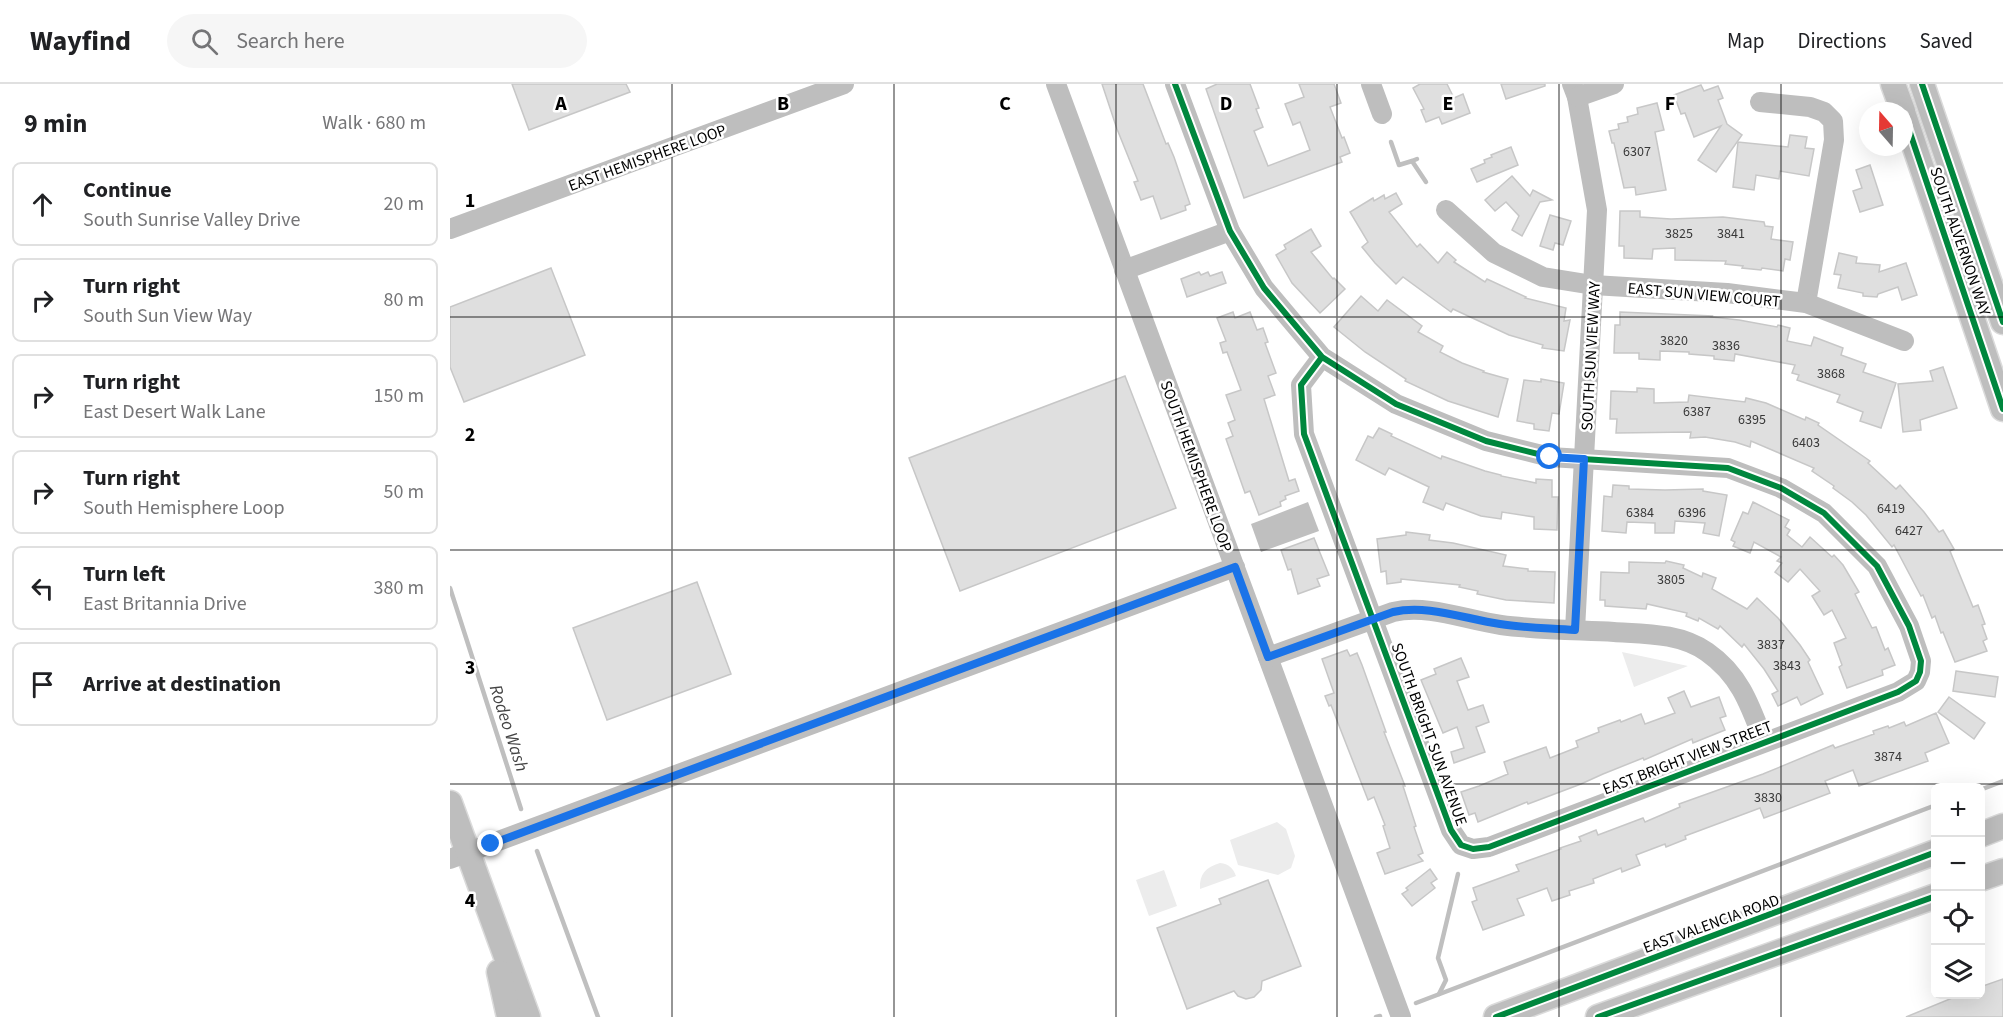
<!DOCTYPE html>
<html lang="en">
<head>
<meta charset="utf-8">
<style>
	:root { --surface:#fff; --page:#f6f6f6; --text:#202124; --muted:#757577; --line:#e0e0e0 }
	body { margin:0; font-family:"Source Sans 3",sans-serif; background:var(--page); color:var(--text) }
	.controls { position:absolute; right:18px; bottom:18px; display:grid; overflow:hidden; border-radius:9px; box-shadow:0 6px 24px #0002 }
	.controls button { width:54px; height:54px; display:grid; place-items:center; padding:0; border:0; border-bottom:2px solid var(--line); background:var(--surface); color:var(--text); font:30px sans-serif }
	.compass { position:absolute; left:1409px; top:18px; width:54px; height:54px; border-radius:50%; background:var(--surface); box-shadow:0 6px 24px #0002; rotate:340deg }
	.stop { position:absolute; width:18px; height:18px; margin:-14px; border:4px solid #1a73e8; border-radius:50%; background:#fff }
	.stop.end { background:#1a73e8; border-color:#fff; box-shadow:0 2px 6px #0008 }
	.list { margin:0; padding:0; list-style:none }
	h2 { display:flex; justify-content:space-between; align-items:center; height:78px; margin:0; padding:0 24px; font-size:26px }
	h2 small { font-size:20px; font-weight:400; color:var(--muted) }
	.list li { display:grid; grid-template-columns:39px 1fr auto; gap:18px; align-items:center; box-sizing:border-box; height:84px; margin:0 12px 12px; padding:0 12px; border:2px solid var(--line); border-radius:9px }
	.list b { display:block; font-size:22px; white-space:nowrap }
	.list p { margin:0; font-size:20px; white-space:nowrap; color:var(--muted) }
	.list em { font-size:20px; font-style:normal; color:var(--muted) }
	.icon { flex:none; width:33px; height:33px; fill:none; stroke:currentColor; stroke-width:2; stroke-linecap:round; stroke-linejoin:round }
	.map { position:relative; flex:none; width:1553px; height:933px; overflow:hidden }
	header { display:flex; align-items:center; gap:36px; box-sizing:border-box; height:84px; padding:0 30px; background:var(--surface); border-bottom:2px solid var(--line) }
	header strong { font-size:28px }
	nav { display:flex; gap:33px; margin-inline-start:auto; font-size:21px }
	.search { width:420px; height:54px; background:var(--page); display:flex; align-items:center; gap:15px; box-sizing:border-box; padding:0 21px; border-radius:33px; color:var(--muted); font-size:22px }
	main { display:flex }
	aside { flex:1; background:var(--surface) }
	.map>svg:first-child { display:block }
</style>
</head>
<body>
<header>
<strong>Wayfind</strong>
<div class="search"><svg class="icon" aria-label="search" viewBox="0 0 24 24"><circle cx="10" cy="10" r="6"/><path d="M15 15l6 6"/></svg>Search here</div>
<nav><a>Map</a><a>Directions</a><a>Saved</a></nav>
</header>
<main>
<aside>
<h2>9 min<small>Walk · 680 m</small></h2>
<ul class="list">
<li><svg class="icon" aria-label="ahead" viewBox="0 0 24 24"><path d="M12 20V5M6 11l6-6 6 6"/></svg><div><b>Continue</b><p>South Sunrise Valley Drive</p></div><em>20 m</em></li>
<li><svg class="icon" aria-label="right" viewBox="0 0 24 24"><path d="M7 20v-9h11M14 6l5 5-5 5"/></svg><div><b>Turn right</b><p>South Sun View Way</p></div><em>80 m</em></li>
<li><svg class="icon" aria-label="right" viewBox="0 0 24 24"><path d="M7 20v-9h11M14 6l5 5-5 5"/></svg><div><b>Turn right</b><p>East Desert Walk Lane</p></div><em>150 m</em></li>
<li><svg class="icon" aria-label="right" viewBox="0 0 24 24"><path d="M7 20v-9h11M14 6l5 5-5 5"/></svg><div><b>Turn right</b><p>South Hemisphere Loop</p></div><em>50 m</em></li>
<li><svg class="icon" aria-label="left" viewBox="0 0 24 24"><path d="M17 20v-9H6M10 6l-5 5 5 5"/></svg><div><b>Turn left</b><p>East Britannia Drive</p></div><em>380 m</em></li>
<li><svg class="icon" aria-label="arrive" viewBox="0 0 24 24"><path d="M6 21V4h12l-3 4 3 4H6"/></svg><div><b>Arrive at destination</b></div></li>
</ul>
</aside>
<div class="map">
<svg width="1553" height="933" viewBox="0 0 1553 933">
	<rect width="100%" height="100%" fill="#fff"/>
	<!-- green -->
	<g fill="#ececec">
		<polygon points="1172,568 1238,582 1184,603"/>
		<polygon points="827,738 836,745 845,772 841,784 828,791 788,781 780,756"/>
		<path d="M 770,779 C 779,780 783,784 786,792 L 750,805 C 749,790 756,783 770,779 Z"/>
		<polygon points="714,786 727,822 699,832 686,796"/>
	</g>
	<!-- water -->
	<polygon fill="#bfbfbf" points="858,418 869,447 811,468 801,440"/>
	<g fill="none" stroke-linecap="round" stroke-linejoin="round">
		<!-- stream -->
		<g stroke="#bfbfbf" stroke-width="4.5">
			<polyline points="941,58 949,81 962,77"/>
			<polyline points="967,75 962,77 976,98"/>
			<polyline points="0,504 71,725"/>
			<polyline points="1530,706 1553,697"/>
			<polyline points="87,767 148,933"/>
			<polyline points="989,910 996,896 988,874 1008,790"/>
			<polyline points="966,919 1486,721"/>
			<polyline points="926,933 930,932"/>
		</g>
	</g>
	<!-- building -->
	<g fill="#dfdfdf" stroke="#c7c7c7" stroke-width="1.5">
		<polygon points="62,0 176,0 180,8 79,46"/>
		<polygon points="652,0 693,0 716,60 718,59 724,73 740,120 735,122 736,126 711,135 703,112 691,116 684,98 688,97 667,45"/>
		<polygon points="767,0 800,0 809,24 806,25 813,43 804,47 818,82 860,66 850,38 843,41 835,20 854,13 849,0 884,0 891,19 880,23 892,54 894,53 900,69 890,73 892,78 794,114 756,5"/>
		<polygon points="970,0 997,0 1004,14 1013,10 1020,29 992,40 989,33 976,38 971,26 974,25 963,4"/>
		<polygon points="1051,0 1095,0 1095,2 1056,15"/>
		<polygon points="1251,1 1254,7 1268,2 1273,14 1268,16 1277,40 1292,51 1266,88 1248,76 1271,42 1244,53 1235,29 1231,30 1224,11"/>
		<polygon points="1207,19 1214,46 1205,48 1216,106 1186,111 1185,103 1174,104 1164,59 1162,59 1159,47 1169,45 1168,40 1178,38 1177,33 1188,30 1187,24"/>
		<polygon points="1340,51 1357,53 1355,64 1364,65 1359,92 1330,87 1329,95 1306,91 1304,106 1283,103 1288,58 1338,63"/>
		<polygon points="1061,63 1068,81 1027,98 1021,85 1035,79 1034,76 1042,73 1041,71"/>
		<polygon points="1420,81 1433,121 1410,128 1403,107 1412,104 1406,86"/>
		<polygon points="1062,92 1080,112 1083,106 1102,116 1090,118 1072,152 1062,146 1069,132 1056,118 1045,127 1035,116"/>
		<polygon points="946,109 952,120 939,128 967,163 970,160 988,179 997,168 1006,176 1004,178 1035,198 1037,195 1076,213 1075,214 1116,224 1114,237 1120,236 1114,267 1092,264 1093,261 1059,251 1003,225 1001,228 953,193 946,200 925,179 912,163 918,158 900,128 923,114 924,117 934,111 935,115"/>
		<polygon points="1170,127 1190,127 1190,133 1221,135 1273,133 1314,138 1315,142 1323,143 1321,155 1343,158 1340,176 1335,175 1333,187 1312,184 1311,186 1292,184 1293,182 1275,180 1276,177 1225,176 1225,164 1203,165 1202,175 1174,174 1174,162 1169,162"/>
		<polygon points="1100,131 1121,137 1113,161 1105,159 1103,166 1090,162"/>
		<polygon points="861,145 871,162 861,168 883,195 884,194 895,205 870,229 842,199 826,171 836,165 834,161"/>
		<polygon points="1389,169 1407,173 1406,179 1430,181 1429,188 1456,179 1467,211 1452,216 1448,203 1428,210 1427,213 1413,212 1413,209 1388,204 1391,191 1384,190"/>
		<polygon points="101,184 135,271 14,318 0,283 0,223"/>
		<polygon points="749,188 751,191 758,188 760,192 772,188 776,199 737,213 731,195"/>
		<polygon points="911,212 928,227 937,216 972,242 968,248 993,262 990,268 1012,279 1034,287 1033,288 1058,295 1048,333 998,317 955,297 956,295 915,268 884,243"/>
		<polygon points="783,228 785,234 800,228 807,246 813,244 818,258 815,259 826,289 818,292 825,311 814,315 839,397 845,395 849,407 835,412 836,415 830,418 831,422 809,431 800,407 795,409 776,355 783,352 778,339 785,336 776,311 791,306 777,268 773,269 770,259 776,257 767,234"/>
		<polygon points="1170,228 1262,232 1261,233 1289,236 1327,243 1328,241 1340,244 1337,257 1361,262 1364,253 1393,264 1391,271 1416,280 1413,288 1446,299 1431,344 1410,337 1413,328 1387,318 1390,311 1347,296 1349,291 1342,289 1345,281 1285,270 1284,277 1264,275 1264,272 1239,270 1239,268 1210,267 1210,276 1189,275 1189,269 1164,269 1165,241 1170,241"/>
		<polygon points="1493,283 1507,324 1470,336 1471,346 1453,348 1448,300 1483,297 1480,287"/>
		<polygon points="675,292 726,424 510,507 459,374"/>
		<polygon points="1091,295 1114,299 1109,330 1102,329 1099,347 1084,345 1084,340 1067,337 1074,296 1091,298"/>
		<polygon points="1187,304 1204,305 1204,319 1238,318 1239,311 1295,318 1296,314 1316,319 1355,336 1356,333 1369,339 1368,341 1420,377 1418,379 1446,405 1450,401 1474,428 1489,448 1493,446 1504,465 1500,467 1523,523 1528,521 1535,540 1532,541 1537,555 1533,557 1537,567 1505,578 1493,548 1491,549 1485,532 1482,534 1473,511 1471,512 1444,461 1442,463 1416,431 1402,418 1383,404 1384,402 1362,387 1364,384 1301,357 1300,363 1285,358 1255,353 1240,354 1241,348 1166,349 1167,335 1160,335 1161,307 1187,308"/>
		<polygon points="929,344 942,350 941,352 991,375 992,372 1035,387 1051,391 1051,392 1086,399 1086,395 1102,396 1102,413 1108,413 1107,446 1084,445 1084,433 1052,428 1051,435 1031,432 996,419 993,426 973,418 979,403 939,384 935,391 906,376 918,352 923,354"/>
		<polygon points="1163,401 1179,402 1179,405 1215,406 1253,405 1253,407 1277,411 1269,452 1253,449 1255,439 1225,437 1224,449 1205,449 1205,439 1177,438 1176,449 1152,447 1154,412 1162,413"/>
		<polygon points="1303,418 1339,436 1335,443 1340,446 1337,451 1352,463 1360,453 1382,473 1384,471 1393,481 1409,508 1405,510 1422,544 1426,543 1435,566 1438,564 1445,581 1432,586 1433,591 1397,604 1389,583 1392,581 1384,559 1396,554 1382,526 1374,531 1362,512 1370,507 1350,485 1338,498 1325,488 1332,479 1327,477 1331,473 1304,458 1300,469 1283,462 1285,458 1281,456 1293,428 1298,430"/>
		<polygon points="956,448 980,451 979,456 1003,459 1056,471 1053,482 1078,485 1078,487 1105,488 1104,519 1056,516 1027,510 1028,507 1009,503 1010,501 951,495 951,498 937,500 936,487 931,488 927,455 956,451"/>
		<polygon points="864,454 879,491 867,495 870,502 848,510 841,485 838,486 831,466"/>
		<polygon points="1216,477 1234,481 1233,484 1252,493 1253,489 1266,494 1262,505 1297,525 1307,514 1328,534 1350,561 1360,576 1358,578 1373,610 1351,621 1347,613 1328,622 1322,610 1328,607 1314,585 1294,560 1292,563 1270,542 1268,545 1249,534 1248,537 1236,532 1237,529 1197,520 1196,525 1155,522 1155,516 1150,516 1151,488 1179,489 1179,478 1215,479"/>
		<polygon points="247,498 281,590 157,636 123,544"/>
		<polygon points="897,566 900,572 907,569 912,581 936,648 934,648 955,702 953,702 966,742 964,743 973,769 968,771 973,777 935,790 927,769 940,764 933,742 935,741 924,713 918,716 881,621 879,622 875,612 884,609 872,575"/>
		<polygon points="1011,574 1019,593 1007,597 1018,626 1033,621 1039,638 1026,643 1035,668 1004,679 1001,668 1014,664 1007,643 993,649 971,596 986,590 984,585"/>
		<polygon points="1506,587 1548,593 1545,613 1503,607"/>
		<polygon points="1234,607 1241,623 1269,613 1276,632 1270,634 1275,646 1243,659 1242,655 1194,676 1193,674 1153,690 1131,700 1078,720 1077,718 1028,738 1025,729 1019,731 1011,708 1029,702 1058,690 1054,678 1096,663 1100,674 1128,663 1126,657 1149,648 1148,644 1170,636 1171,638 1191,630 1195,640 1225,629 1218,614"/>
		<polygon points="1499,613 1535,639 1524,655 1488,628"/>
		<polygon points="1486,629 1499,659 1475,669 1478,677 1409,702 1403,686 1375,697 1380,709 1314,734 1310,724 1235,752 1236,755 1216,763 1215,760 1186,771 1190,781 1172,788 1171,784 1143,795 1144,799 1119,807 1120,811 1102,817 1097,804 1067,815 1074,831 1033,846 1022,818 1027,816 1023,804 1069,787 1066,781 1111,765 1110,764 1131,757 1129,753 1146,746 1148,751 1193,734 1195,738 1230,723 1229,720 1313,690 1383,661 1385,664 1424,650 1423,647 1438,642 1439,644 1454,638 1456,642"/>
		<polygon points="980,785 987,795 981,799 985,804 962,822 952,810 958,806 956,804"/>
		<polygon points="818,796 851,882 812,897 811,906 804,913 796,915 788,912 784,907 737,925 707,844 771,820 769,815"/>
		<polygon points="1553,895 1553,933 1456,933 1512,910 1530,910 1530,903"/>
	</g>
	<g fill="none" stroke-linecap="round" stroke-linejoin="round">
		<!-- major casing -->
		<g stroke="#dbdbdb" stroke-width="27">
			<g id="major">
				<polyline points="1443,0 1453,27"/>
				<polyline points="1472,0 1553,238"/>
				<polyline points="1454,31 1553,325"/>
				<polyline points="0,719 78,933"/>
				<polyline points="1530,751 1553,742"/>
				<polyline points="1530,795 1553,787"/>
				<polyline points="49,888 59,933"/>
				<polyline points="1046,933 1486,768"/>
				<polyline points="1148,933 1486,812"/>
			</g>
		</g>
		<!-- minor -->
		<g stroke="#bebebe" stroke-width="20">
			<polyline points="606,0 951,933"/>
			<polyline points="725,0 780,147 814,204 872,273 946,320 1036,357 1100,373 1278,384 1331,404 1374,429 1427,482 1459,542 1471,577 1470,588 1466,597 1448,608 1039,763 1023,765 1011,761 1001,746 854,350 851,301 872,273"/>
			<polyline points="921,0 932,30"/>
			<polyline points="1122,0 1127,13 1147,126 1125,546"/>
			<polyline points="1127,13 1164,0"/>
			<polyline points="1310,18 1360,23 1374,28 1383,37 1384,56 1356,219"/>
			<polyline points="996,126 1044,169 1093,193 1143,201 1277,209 1356,219 1454,257"/>
			<polyline points="0,145 394,0"/>
			<polyline points="674,186 780,147"/>
			<path d="M 818,573 L 943,528 C 978,520 1016,536 1051,541 C 1088,546 1127,546 1164,548 C 1196,550 1230,549 1257,568 C 1290,591 1300,621 1314,658"/>
			<polyline points="0,775 785,483"/>
		</g>
		<!-- major -->
		<use href="#major" stroke="#bebebe" stroke-width="24"/>
		<!-- cycleway casing -->
		<g stroke="#fff" stroke-width="10">
			<g id="cycleway">
				<polyline points="725,0 780,147 814,204 872,273 946,320 1036,357 1100,373 1278,384 1331,404 1374,429 1427,482 1459,542 1471,577 1470,588 1466,597 1448,608 1039,763 1023,765 1011,761 1001,746 854,350 851,301 872,273"/>
				<polyline points="1472,0 1553,238"/>
				<polyline points="1454,31 1553,325"/>
				<polyline points="1046,933 1486,768"/>
				<polyline points="1148,933 1486,812"/>
			</g>
		</g>
		<!-- cycleway -->
		<use href="#cycleway" stroke="#00873e" stroke-width="6"/>
	</g>
	<g fill="none" stroke-linecap="round" stroke-linejoin="round">
		<!-- route -->
		<path stroke="#1a73e8" stroke-width="8" d="M 41,760 L 785,483 L 818,573 L 943,528 C 977,520 1015,535 1050,540 C 1074,544 1100,544 1125,546 L 1134,375 L 1100,373"/>
	</g>
	<!-- grid -->
	<path fill="none" stroke="#000" stroke-width="1.5" stroke-opacity="0.55" d="M 222,0 L 222,933M 444,0 L 444,933M 666,0 L 666,933M 887,0 L 887,933M 1109,0 L 1109,933M 1331,0 L 1331,933M 0,233 L 1553,233M 0,466 L 1553,466M 0,700 L 1553,700"/>
	<g text-anchor="middle" stroke-width="5" stroke-linejoin="round" paint-order="stroke">
		<!-- number labels -->
		<g font-size="14" fill="#383838">
			<text x="1187" y="72">6307</text>
			<text x="1229" y="154">3825</text>
			<text x="1281" y="154">3841</text>
			<text x="1224" y="261">3820</text>
			<text x="1276" y="266">3836</text>
			<text x="1381" y="294">3868</text>
			<text x="1247" y="332">6387</text>
			<text x="1302" y="340">6395</text>
			<text x="1356" y="363">6403</text>
			<text x="1441" y="429">6419</text>
			<text x="1190" y="433">6384</text>
			<text x="1242" y="433">6396</text>
			<text x="1459" y="451">6427</text>
			<text x="1221" y="500">3805</text>
			<text x="1321" y="565">3837</text>
			<text x="1337" y="586">3843</text>
			<text x="1438" y="677">3874</text>
			<text x="1318" y="718">3830</text>
		</g>
		<!-- street labels -->
		<g font-size="16" fill="#000" stroke="#fff">
			<text transform="translate(197 73) rotate(-20)" y="6">EAST HEMISPHERE LOOP</text>
			<text transform="translate(1511 157) rotate(71)" y="6">SOUTH ALVERNON WAY</text>
			<text transform="translate(1254 210) rotate(5)" y="6">EAST SUN VIEW COURT</text>
			<text transform="translate(1140 272) rotate(-87)" y="6">SOUTH SUN VIEW WAY</text>
			<text transform="translate(747 382) rotate(70)" y="6">SOUTH HEMISPHERE LOOP</text>
			<text transform="translate(980 650) rotate(70)" y="6">SOUTH BRIGHT SUN AVENUE</text>
			<text transform="translate(1237 673) rotate(-21)" y="6">EAST BRIGHT VIEW STREET</text>
			<text transform="translate(1261 839) rotate(-20)" y="6">EAST VALENCIA ROAD</text>
		</g>
		<!-- water labels -->
		<g font-size="18" font-style="italic" fill="#444" stroke="#fff">
			<text transform="translate(59 644) rotate(72)" y="6">Rodeo Wash</text>
		</g>
	</g>
	<g font-size="20" text-anchor="middle" font-weight="bold" fill="#000" stroke="#fff" stroke-width="5" stroke-linejoin="round" paint-order="stroke">
		<text x="111" y="26">A</text>
		<text x="333" y="26">B</text>
		<text x="555" y="26">C</text>
		<text x="776" y="26">D</text>
		<text x="998" y="26">E</text>
		<text x="1220" y="26">F</text>
		<text x="20" y="123">1</text>
		<text x="20" y="357">2</text>
		<text x="20" y="590">3</text>
		<text x="20" y="823">4</text>
	</g>
</svg>
<div class="controls">
<button>+</button>
<button>−</button>
<button><svg class="icon" aria-label="locate" viewBox="0 0 24 24"><circle cx="12" cy="12" r="6"/><path d="M12 2v4M12 18v4M2 12h4M18 12h4"/></svg></button>
<button><svg class="icon" aria-label="layers" viewBox="0 0 24 24"><path d="M12 4l9 5-9 5-9-5zM3 14l9 5 9-5"/></svg></button>
</div>
<svg class="compass" viewBox="-18 -18 36 36"><path d="M0-13l5 13h-10z" fill="#e53935"/><path d="M0 13l5-13h-10z" fill="#757577"/></svg>
<div class="stop" style="left:1100px;top:373px"></div>
<div class="stop end" style="left:41px;top:760px"></div>
</div>
</main>
</body>
</html>
